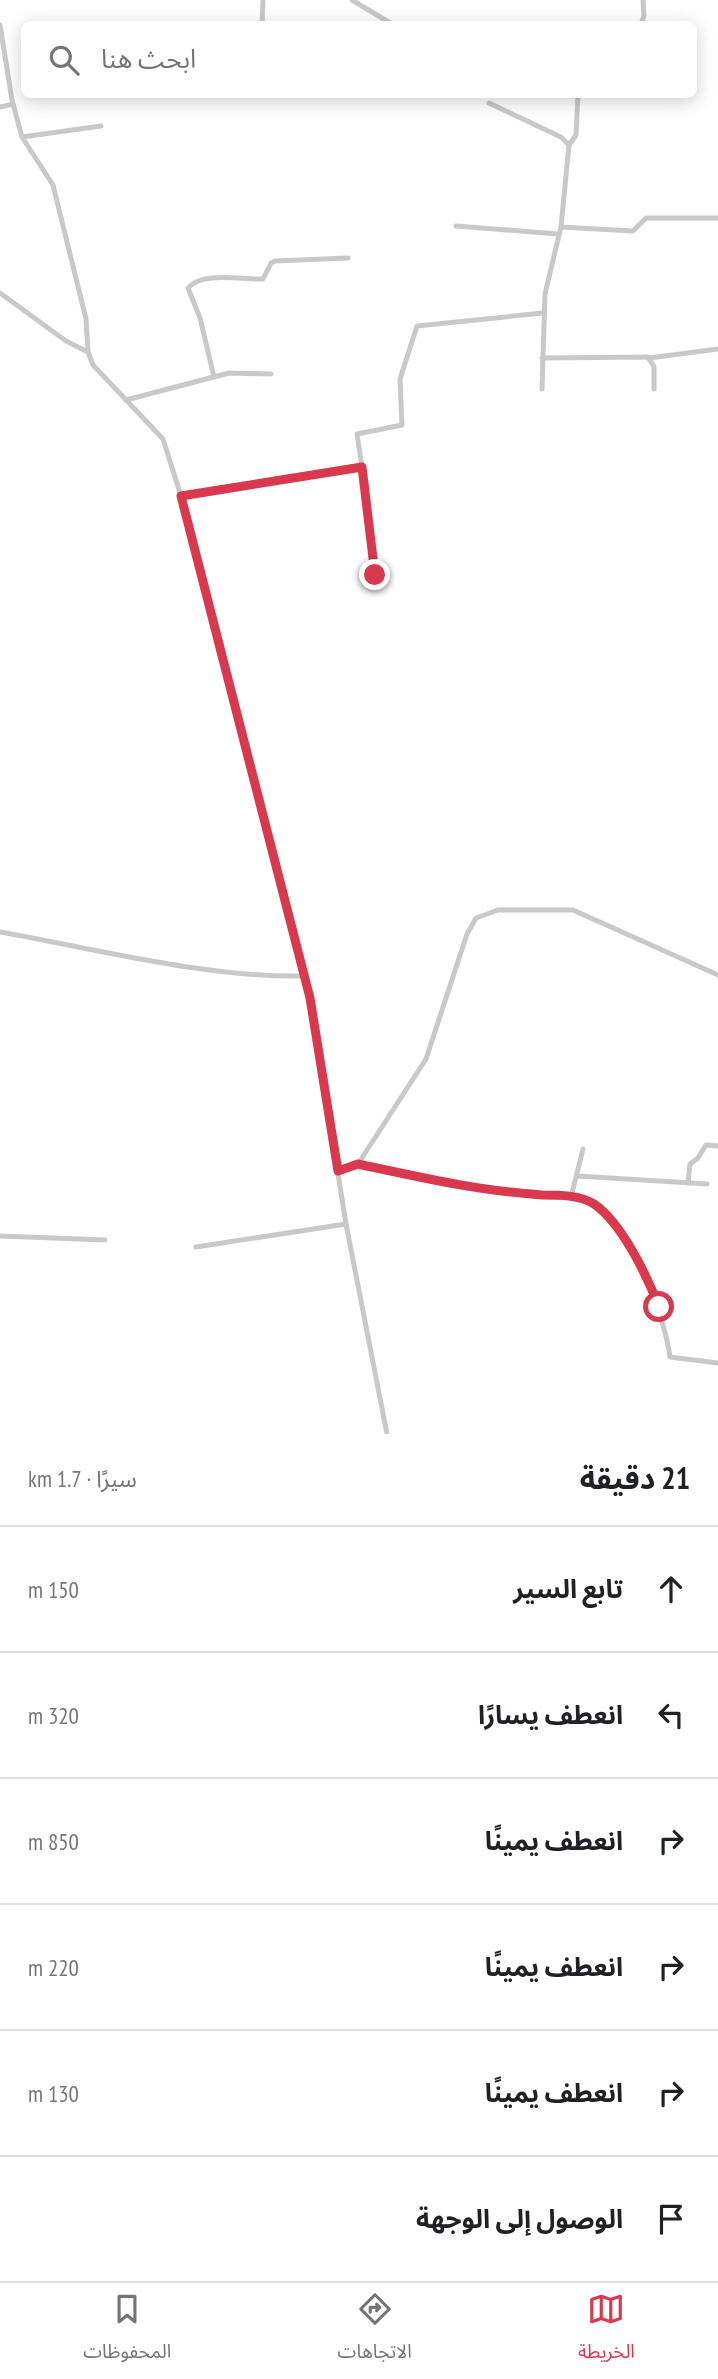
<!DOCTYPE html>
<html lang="ar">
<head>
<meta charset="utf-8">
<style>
	:root { --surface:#fff; --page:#f6f6f6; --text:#202124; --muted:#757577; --line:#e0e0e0; --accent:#d8394f }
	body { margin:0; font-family:"PT Sans Narrow","Noto Sans Arabic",sans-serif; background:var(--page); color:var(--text); direction:rtl }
	.stop { position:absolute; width:21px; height:21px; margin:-16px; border:5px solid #d8394f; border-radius:50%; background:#fff }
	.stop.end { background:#d8394f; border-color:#fff; box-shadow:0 2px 7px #0008 }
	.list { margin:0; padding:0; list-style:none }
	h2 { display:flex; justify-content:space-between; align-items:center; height:91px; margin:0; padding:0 28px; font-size:30px }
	h2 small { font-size:23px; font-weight:400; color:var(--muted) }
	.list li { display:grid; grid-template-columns:46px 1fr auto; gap:21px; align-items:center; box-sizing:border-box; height:126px; padding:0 28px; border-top:2px solid var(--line) }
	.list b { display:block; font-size:26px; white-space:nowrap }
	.list em { font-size:23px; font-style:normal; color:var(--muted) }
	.icon { flex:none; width:38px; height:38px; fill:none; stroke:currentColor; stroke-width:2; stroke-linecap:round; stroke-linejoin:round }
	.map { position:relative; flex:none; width:718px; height:1434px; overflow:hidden; direction:ltr }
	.search { position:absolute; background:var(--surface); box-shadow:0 4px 18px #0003; left:21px; right:21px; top:21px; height:77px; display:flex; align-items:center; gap:18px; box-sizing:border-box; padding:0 24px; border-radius:10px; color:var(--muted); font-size:26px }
	.sheet { height:847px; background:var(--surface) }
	nav { display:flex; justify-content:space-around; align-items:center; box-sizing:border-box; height:98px; border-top:2px solid var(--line); background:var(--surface); font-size:19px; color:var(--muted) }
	nav a { display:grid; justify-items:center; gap:4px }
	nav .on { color:var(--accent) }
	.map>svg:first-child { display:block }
</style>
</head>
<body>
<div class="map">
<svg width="718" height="1434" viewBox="0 0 718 1434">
	<rect width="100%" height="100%" fill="#fff"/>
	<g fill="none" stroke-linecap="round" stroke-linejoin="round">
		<!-- street -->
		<g stroke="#c9c9c9" stroke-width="5">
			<polyline points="352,0 392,24"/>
			<polyline points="262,24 263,0"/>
			<polyline points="641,24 644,16 643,0"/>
			<polyline points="0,25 12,100 22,137 53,185 86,319 88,352"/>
			<polyline points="489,103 561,137 569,145"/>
			<polyline points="0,107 13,104"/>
			<polyline points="22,137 101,126"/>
			<polyline points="456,226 558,234"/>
			<polyline points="561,227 569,145 576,135 578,94"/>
			<polyline points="0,293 66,341 88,352 93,365 163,439 181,496 310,997 346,1224 387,1434"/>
			<polyline points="542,358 648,357 654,367 654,389"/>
			<polyline points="649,358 718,349"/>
			<path d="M 214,377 L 200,318 L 188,288 C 202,271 243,280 263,279 L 271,263 L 275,261 L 348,258"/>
			<polyline points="542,389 545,294 561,227 633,231 646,218 718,218"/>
			<polyline points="126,400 229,373 271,374"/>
			<polyline points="362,467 375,575"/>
			<polyline points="181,496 362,467 357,434 402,425 400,379 417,326 543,313"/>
			<path d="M 0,932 C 96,949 207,978 305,976"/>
			<path d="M 358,1164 C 403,1174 448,1187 494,1192 C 521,1195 571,1189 594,1204 C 632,1228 664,1314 670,1357 L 718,1363"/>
			<polyline points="338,1171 358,1164 426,1059 467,934 476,918 498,910 573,910 718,975"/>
			<polyline points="578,1176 707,1184"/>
			<polyline points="688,1183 690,1164 698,1158 706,1145 718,1146"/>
			<polyline points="571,1197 583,1149"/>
			<polyline points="0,1236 105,1240"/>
			<polyline points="196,1247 346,1224"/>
		</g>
	</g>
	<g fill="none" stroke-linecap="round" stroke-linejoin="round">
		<!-- route -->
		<path stroke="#d8394f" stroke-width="9" d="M 375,575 L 362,467 L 181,496 L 310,998 L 338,1171 L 358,1164 C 419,1177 480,1191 542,1195 C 558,1195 581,1195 594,1204 C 622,1223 647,1276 659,1307"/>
	</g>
</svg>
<div class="stop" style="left:659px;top:1307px"></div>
<div class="stop end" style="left:375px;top:575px"></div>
<div class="search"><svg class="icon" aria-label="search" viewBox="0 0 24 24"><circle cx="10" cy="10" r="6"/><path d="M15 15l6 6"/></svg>ابحث هنا</div>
</div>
<section class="sheet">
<h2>21 دقيقة<small>سيرًا · 1.7 km</small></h2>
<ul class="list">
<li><svg class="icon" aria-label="ahead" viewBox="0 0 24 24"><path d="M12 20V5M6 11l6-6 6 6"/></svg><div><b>تابع السير</b></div><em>150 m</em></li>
<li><svg class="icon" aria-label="left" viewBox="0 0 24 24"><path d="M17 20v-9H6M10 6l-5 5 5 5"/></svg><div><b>انعطف يسارًا</b></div><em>320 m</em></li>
<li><svg class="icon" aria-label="right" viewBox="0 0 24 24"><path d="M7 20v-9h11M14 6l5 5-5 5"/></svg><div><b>انعطف يمينًا</b></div><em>850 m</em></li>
<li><svg class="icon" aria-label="right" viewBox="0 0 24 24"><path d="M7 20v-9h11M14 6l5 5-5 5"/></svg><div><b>انعطف يمينًا</b></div><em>220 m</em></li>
<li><svg class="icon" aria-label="right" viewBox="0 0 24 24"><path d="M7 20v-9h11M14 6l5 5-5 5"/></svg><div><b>انعطف يمينًا</b></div><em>130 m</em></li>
<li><svg class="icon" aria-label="arrive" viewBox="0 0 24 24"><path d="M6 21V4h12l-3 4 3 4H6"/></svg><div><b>الوصول إلى الوجهة</b></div></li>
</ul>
</section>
<nav>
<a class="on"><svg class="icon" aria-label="map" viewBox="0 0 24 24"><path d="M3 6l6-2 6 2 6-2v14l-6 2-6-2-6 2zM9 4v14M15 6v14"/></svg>الخريطة</a>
<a><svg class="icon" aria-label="directions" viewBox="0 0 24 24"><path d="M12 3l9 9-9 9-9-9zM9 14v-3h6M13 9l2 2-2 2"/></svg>الاتجاهات</a>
<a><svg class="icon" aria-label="saved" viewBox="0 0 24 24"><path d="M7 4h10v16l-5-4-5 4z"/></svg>المحفوظات</a>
</nav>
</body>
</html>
